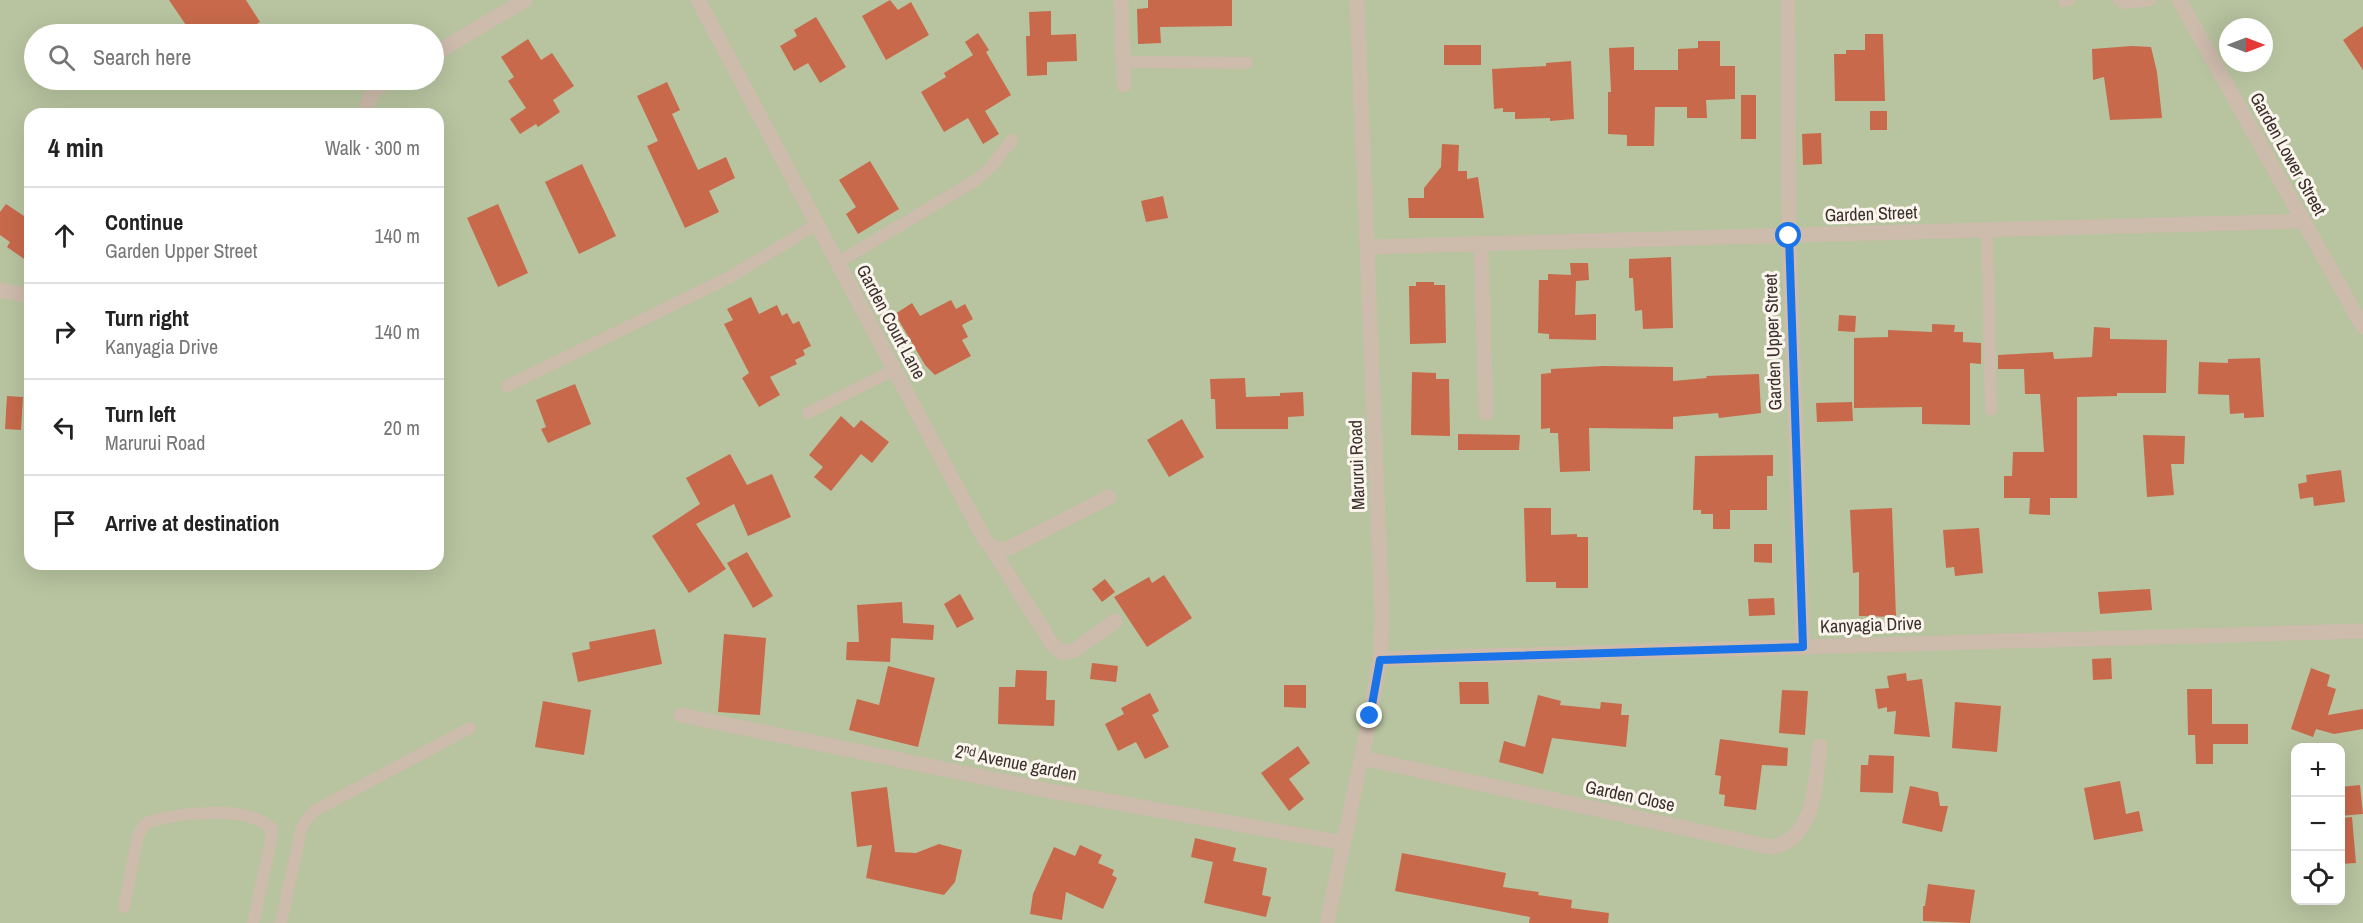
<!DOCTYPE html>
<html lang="en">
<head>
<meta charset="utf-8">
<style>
	:root { --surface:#fff; --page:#f6f6f6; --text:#222; --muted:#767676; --line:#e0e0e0 }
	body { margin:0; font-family:"Archivo Narrow",sans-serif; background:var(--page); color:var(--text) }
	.controls { position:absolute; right:18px; bottom:18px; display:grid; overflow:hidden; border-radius:12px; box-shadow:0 6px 24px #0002 }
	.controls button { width:54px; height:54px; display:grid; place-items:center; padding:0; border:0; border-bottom:2px solid var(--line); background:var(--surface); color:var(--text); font:30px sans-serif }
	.compass { position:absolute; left:2219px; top:18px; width:54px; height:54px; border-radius:50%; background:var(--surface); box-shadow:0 6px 24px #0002; rotate:90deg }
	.stop { position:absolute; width:18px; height:18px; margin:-14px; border:4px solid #1a73e8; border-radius:50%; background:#fff }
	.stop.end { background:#1a73e8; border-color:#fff; box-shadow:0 2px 6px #0008 }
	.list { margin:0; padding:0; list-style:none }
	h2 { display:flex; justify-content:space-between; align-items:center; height:78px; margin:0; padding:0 24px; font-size:26px }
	h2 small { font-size:20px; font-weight:400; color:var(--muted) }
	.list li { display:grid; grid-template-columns:39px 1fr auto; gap:18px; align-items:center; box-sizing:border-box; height:96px; padding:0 24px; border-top:2px solid var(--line) }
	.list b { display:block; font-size:22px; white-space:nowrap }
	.list p { margin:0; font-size:20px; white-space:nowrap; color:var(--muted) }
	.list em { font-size:20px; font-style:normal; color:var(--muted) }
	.icon { flex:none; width:33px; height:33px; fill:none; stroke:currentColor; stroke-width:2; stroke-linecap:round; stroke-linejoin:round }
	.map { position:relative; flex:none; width:2363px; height:923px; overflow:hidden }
	.search { position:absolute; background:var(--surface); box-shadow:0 6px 24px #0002; left:24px; top:24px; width:420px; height:66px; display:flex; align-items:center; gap:15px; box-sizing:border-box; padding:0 21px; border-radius:33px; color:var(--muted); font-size:22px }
	.panel { position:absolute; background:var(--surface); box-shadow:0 6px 24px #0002; left:24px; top:108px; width:420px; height:462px; border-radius:18px }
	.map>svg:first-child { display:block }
</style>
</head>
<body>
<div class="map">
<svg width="2363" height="923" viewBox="0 0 2363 923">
	<rect width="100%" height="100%" fill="#f4ebe1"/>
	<!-- green -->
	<path fill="#b8c4a0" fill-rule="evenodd" d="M 0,0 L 2363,0 L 2363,923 L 0,923 ZM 2228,27 L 2264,27 L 2264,63 L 2228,63 ZM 34,34 L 434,34 L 434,80 L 34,80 ZM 30,114 L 438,114 L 438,564 L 30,564 ZM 2296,748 L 2340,748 L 2340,900 L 2296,900 Z"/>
	<!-- building -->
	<g fill="#c8694b">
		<polygon points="169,0 246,0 260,22 241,34 192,34"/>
		<polygon points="890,0 898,10 911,2 929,35 886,60 862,16"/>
		<polygon points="1148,0 1232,0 1232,26 1160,27 1161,43 1138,44 1137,9 1148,8"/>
		<polygon points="1051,11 1051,35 1076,34 1077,61 1047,62 1047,75 1027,76 1026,36 1030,36 1029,12"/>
		<polygon points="816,17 846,67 820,83 808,63 794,71 780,46 797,36 794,30"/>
		<polygon points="2363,26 2363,70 2343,40"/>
		<polygon points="978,33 989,50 986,52 1011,95 985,111 999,134 983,144 968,118 944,132 921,92 946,77 944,73 973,55 965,42"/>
		<polygon points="1865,34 1883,34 1885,101 1835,101 1834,54 1846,54 1846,50 1865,50"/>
		<polygon points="528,39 541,60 552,53 574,86 553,100 560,112 538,127 536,124 520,134 510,119 526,108 508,81 514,77 501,57"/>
		<polygon points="1698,41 1720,41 1720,66 1735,66 1735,99 1706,100 1707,118 1687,118 1687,107 1655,107 1654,146 1627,146 1627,135 1608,134 1608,92 1611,92 1609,48 1634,47 1634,70 1678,70 1678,49 1698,48"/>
		<rect x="1444" y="45" width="37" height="20"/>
		<polygon points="2132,46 2151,47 2157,72 2162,118 2110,120 2104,77 2093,80 2092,49"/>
		<polygon points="1571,61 1574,119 1550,121 1550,118 1515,119 1515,112 1503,112 1503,108 1494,109 1492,69 1546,66 1546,63"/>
		<polygon points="667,82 680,110 672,114 698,170 726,157 735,178 709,191 719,212 685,228 647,146 658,141 637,96"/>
		<rect x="1741" y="95" width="15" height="44"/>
		<rect x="1870" y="111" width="17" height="19"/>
		<polygon points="1821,133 1822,164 1803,165 1802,134"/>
		<polygon points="1442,144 1459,145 1458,171 1467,171 1467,179 1478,177 1484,218 1409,218 1408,198 1424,198 1424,188 1441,167"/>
		<polygon points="870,161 899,209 858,234 846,214 856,207 839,180"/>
		<polygon points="582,164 616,236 579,254 545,182"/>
		<polygon points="1163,196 1168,218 1146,222 1141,201"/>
		<polygon points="6,204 30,220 30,263 7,247 10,242 0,235 0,212"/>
		<polygon points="498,204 528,273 498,287 467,218"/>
		<polygon points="1671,257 1673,328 1643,329 1642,310 1635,311 1633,278 1629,278 1629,259"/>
		<polygon points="1570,263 1588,263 1589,280 1576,281 1575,315 1596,314 1596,340 1549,339 1549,334 1538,333 1539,280 1548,280 1548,274 1571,275"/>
		<polygon points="1416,282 1434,282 1434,285 1445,285 1446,343 1410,344 1409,286 1416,286"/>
		<polygon points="751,297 759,314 777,305 782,316 787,313 793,324 799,321 811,346 803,350 805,355 795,360 797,364 770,377 780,395 759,407 742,378 749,373 724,324 733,320 727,309"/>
		<polygon points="951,300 956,309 965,304 973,319 962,325 968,337 962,340 971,356 935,375 925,365 895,314 912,303 920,316"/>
		<polygon points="1839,315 1856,316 1855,332 1838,331"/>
		<polygon points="1932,324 1955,325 1954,332 1963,332 1963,342 1981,343 1981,364 1970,363 1970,425 1922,424 1922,407 1854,408 1854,338 1888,337 1888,330 1932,332"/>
		<polygon points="2094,327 2110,328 2110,339 2167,340 2166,393 2117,393 2117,396 2077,397 2077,498 2050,498 2050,515 2029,514 2030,498 2004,498 2004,476 2012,476 2013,452 2044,452 2040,394 2025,394 2024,369 1998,369 1998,355 2053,352 2054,359 2092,357"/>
		<polygon points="2260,358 2264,417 2244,418 2244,413 2230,414 2229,395 2198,394 2199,362 2228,363 2228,359"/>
		<polygon points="1603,366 1673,367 1673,381 1707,378 1706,376 1759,374 1761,413 1719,418 1718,413 1673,417 1673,429 1589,428 1590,471 1560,472 1558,433 1550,433 1550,428 1541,429 1541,374 1551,373 1551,369"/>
		<polygon points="1412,372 1436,373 1436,379 1449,379 1450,436 1411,435"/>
		<polygon points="1245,378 1246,397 1280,396 1280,393 1303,392 1304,416 1288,417 1288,429 1216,429 1215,399 1211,399 1210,379"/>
		<polygon points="575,384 591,424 548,443 541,429 546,427 536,400"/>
		<polygon points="7,396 23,397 21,430 5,429"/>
		<polygon points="1852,402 1853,421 1817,422 1816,403"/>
		<polygon points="841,416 854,428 861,420 889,442 872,463 861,454 831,491 814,477 823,467 809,455"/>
		<polygon points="1182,419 1204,457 1169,477 1147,440"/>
		<polygon points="1458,434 1520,435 1519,450 1458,450"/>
		<polygon points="2143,435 2185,436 2184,464 2171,464 2174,495 2147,497"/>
		<polygon points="730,454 747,485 772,474 791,517 748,536 734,504 696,524 726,569 689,593 652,536 700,504 686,478"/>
		<polygon points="1773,455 1773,476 1767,476 1767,510 1730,510 1730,529 1713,529 1713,514 1701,514 1701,510 1693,510 1695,456"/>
		<polygon points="2341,470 2345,502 2314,506 2313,497 2300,499 2298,484 2307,482 2306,475"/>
		<polygon points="1524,508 1551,508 1551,535 1577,534 1577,537 1588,537 1588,588 1556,588 1556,582 1526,582"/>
		<polygon points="1892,508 1896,617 1859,616 1859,572 1853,573 1850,510"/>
		<polygon points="1979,528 1983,573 1955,576 1954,567 1946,568 1943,530"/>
		<polygon points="1754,544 1772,544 1772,563 1754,562"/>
		<polygon points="747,552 773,596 753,608 727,563"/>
		<polygon points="1164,575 1192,618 1147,647 1114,597 1149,577 1152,583"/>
		<polygon points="1105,579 1115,592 1102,602 1092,589"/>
		<polygon points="2150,589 2152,610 2100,614 2098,592"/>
		<polygon points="960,594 974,619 957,628 944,604"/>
		<polygon points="1774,598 1775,615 1749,616 1748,599"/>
		<polygon points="902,602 903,623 934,625 933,640 891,638 890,662 846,660 847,642 859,642 857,605"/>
		<polygon points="655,629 662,664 578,682 572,653 590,649 589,642"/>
		<polygon points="724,634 766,638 760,715 718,712"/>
		<polygon points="2111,658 2112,679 2093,680 2092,659"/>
		<polygon points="1092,663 1118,666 1116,682 1090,679"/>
		<polygon points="888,666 935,678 918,747 849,730 857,699 879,705"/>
		<polygon points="2311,668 2330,675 2327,686 2336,689 2328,715 2363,709 2363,729 2334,734 2316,729 2313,737 2291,729"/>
		<polygon points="1016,670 1047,671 1046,700 1055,700 1054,726 998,724 999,687 1015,687"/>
		<polygon points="1906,673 1907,681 1922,679 1930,737 1894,734 1896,711 1887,712 1887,707 1878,709 1875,689 1889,688 1887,676"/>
		<polygon points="1459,682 1488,682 1489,704 1460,704"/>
		<polygon points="1284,685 1306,685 1306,708 1284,707"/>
		<polygon points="2187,689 2212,689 2212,724 2248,724 2248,744 2213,744 2213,764 2196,764 2195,735 2188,735"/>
		<polygon points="1782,690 1808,691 1805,735 1779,733"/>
		<polygon points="1150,693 1159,711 1152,715 1169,747 1145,759 1136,742 1118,751 1105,724 1124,714 1121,708"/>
		<polygon points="1538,695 1561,701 1560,705 1600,709 1601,702 1622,704 1621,715 1629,715 1626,747 1552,738 1543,774 1499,762 1504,741 1525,747"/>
		<polygon points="543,701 591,710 584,755 535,747"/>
		<polygon points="1955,702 2001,706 1997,752 1952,748"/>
		<polygon points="1720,739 1788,748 1787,766 1762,765 1756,810 1724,806 1725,795 1719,794 1721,776 1715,775"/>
		<polygon points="1298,746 1310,763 1289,779 1304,799 1289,811 1261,773"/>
		<polygon points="1869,755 1894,756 1893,793 1860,792 1861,765 1868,765"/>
		<polygon points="2120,781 2126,814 2139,811 2143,831 2094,840 2084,788"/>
		<polygon points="2360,785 2363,814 2340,816 2340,787"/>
		<polygon points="1910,786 1938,792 1940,806 1948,806 1942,832 1902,823"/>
		<polygon points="887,787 895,852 916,853 939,844 962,850 955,882 944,895 866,878 872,845 857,847 851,792"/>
		<polygon points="2352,817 2356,863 2340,864 2340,818"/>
		<polygon points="1195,838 1236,848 1233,861 1267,868 1262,895 1271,897 1266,917 1204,903 1213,862 1191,857"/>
		<polygon points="1080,845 1102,855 1098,863 1114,870 1112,875 1117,878 1103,909 1066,892 1062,920 1030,914 1033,894 1054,847 1075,856"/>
		<polygon points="1402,853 1506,873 1503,887 1539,892 1538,895 1572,900 1571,908 1609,913 1608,923 1529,923 1530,917 1395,891"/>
		<polygon points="1928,884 1975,890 1970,923 1923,921 1923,906 1925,906"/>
	</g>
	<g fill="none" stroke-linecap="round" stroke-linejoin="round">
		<!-- service -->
		<g stroke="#cdbbac" stroke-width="12">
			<polyline points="2119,0 2124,3 2151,0"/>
			<polyline points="2064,1 2069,0"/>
			<polyline points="1124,62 1247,63"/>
			<polyline points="1987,230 1991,410"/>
			<polyline points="837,263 976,180 990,168 1012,140"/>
			<polyline points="507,386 730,277 817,224"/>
			<polyline points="808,413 894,370"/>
			<path d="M 124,907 L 138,835 L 146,823 C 177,813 248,804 272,829 L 270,845 L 253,923"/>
			<polyline points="281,923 302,826 314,811 470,728"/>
		</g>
		<!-- minor -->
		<g stroke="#cdbbac" stroke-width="15">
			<path d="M 698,0 L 986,542 C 994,549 999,550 1009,548 L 1109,497"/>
			<polyline points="1121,0 1124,85"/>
			<polyline points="1788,0 1789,236 1803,647"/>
			<polyline points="2179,0 2363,327"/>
			<polyline points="434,54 525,0"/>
			<path d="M 366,114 C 367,96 375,88 389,80"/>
			<polyline points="1481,244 1486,413"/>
			<polyline points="1368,247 2303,221"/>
			<polyline points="0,290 30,296"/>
			<polyline points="989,544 1052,644 1063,653 1075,650 1115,621"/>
			<polyline points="1380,659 2363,631"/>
			<polyline points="681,715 1051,791 1344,843"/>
			<path d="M 1362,758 L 1771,847 C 1816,840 1815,782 1820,746"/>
		</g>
		<!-- tertiary -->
		<polyline stroke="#cdbbac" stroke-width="15" points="1327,923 1370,716 1380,659 1382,617 1357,0"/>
	</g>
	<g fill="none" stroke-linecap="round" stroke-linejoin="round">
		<!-- route -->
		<polyline stroke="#1a73e8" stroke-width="8" points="1370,716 1380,660 1803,647 1789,236"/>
	</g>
	<g text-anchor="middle" stroke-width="6" stroke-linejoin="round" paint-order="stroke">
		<!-- street labels -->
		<g font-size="18" fill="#3b302b" stroke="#fbf5ee">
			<text transform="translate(2288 154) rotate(61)" y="6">Garden Lower Street</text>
			<text transform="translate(1871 214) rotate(-2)" y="6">Garden Street</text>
			<text transform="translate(891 322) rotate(62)" y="6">Garden Court Lane</text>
			<text transform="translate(1773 342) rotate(-92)" y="6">Garden Upper Street</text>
			<text transform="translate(1357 465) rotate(-92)" y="6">Marurui Road</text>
			<text transform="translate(1871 625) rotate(-2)" y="6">Kanyagia Drive</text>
			<text transform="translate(1016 763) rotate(11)" y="6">2ⁿᵈ Avenue garden</text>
			<text transform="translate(1630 796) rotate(12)" y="6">Garden Close</text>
		</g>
	</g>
</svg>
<div class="controls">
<button>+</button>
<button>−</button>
<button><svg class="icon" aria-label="locate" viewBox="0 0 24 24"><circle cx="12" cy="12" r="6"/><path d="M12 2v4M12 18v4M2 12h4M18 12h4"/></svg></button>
</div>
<svg class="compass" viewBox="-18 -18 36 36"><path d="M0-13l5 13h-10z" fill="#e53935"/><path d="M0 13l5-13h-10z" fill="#767676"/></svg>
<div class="stop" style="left:1789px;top:236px"></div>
<div class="stop end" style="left:1370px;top:716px"></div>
<div class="search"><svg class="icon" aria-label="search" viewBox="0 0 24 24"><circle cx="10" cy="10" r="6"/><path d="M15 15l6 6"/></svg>Search here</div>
<section class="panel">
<h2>4 min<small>Walk · 300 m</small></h2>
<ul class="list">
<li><svg class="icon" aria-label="ahead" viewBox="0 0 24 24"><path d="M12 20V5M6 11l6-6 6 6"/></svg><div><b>Continue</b><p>Garden Upper Street</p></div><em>140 m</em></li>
<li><svg class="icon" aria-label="right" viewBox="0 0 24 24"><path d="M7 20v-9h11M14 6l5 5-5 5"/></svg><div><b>Turn right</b><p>Kanyagia Drive</p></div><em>140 m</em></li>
<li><svg class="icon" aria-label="left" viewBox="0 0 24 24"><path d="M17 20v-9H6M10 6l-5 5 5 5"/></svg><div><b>Turn left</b><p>Marurui Road</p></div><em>20 m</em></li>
<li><svg class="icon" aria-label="arrive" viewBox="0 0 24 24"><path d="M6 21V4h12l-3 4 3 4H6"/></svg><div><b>Arrive at destination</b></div></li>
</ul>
</section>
</div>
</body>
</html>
